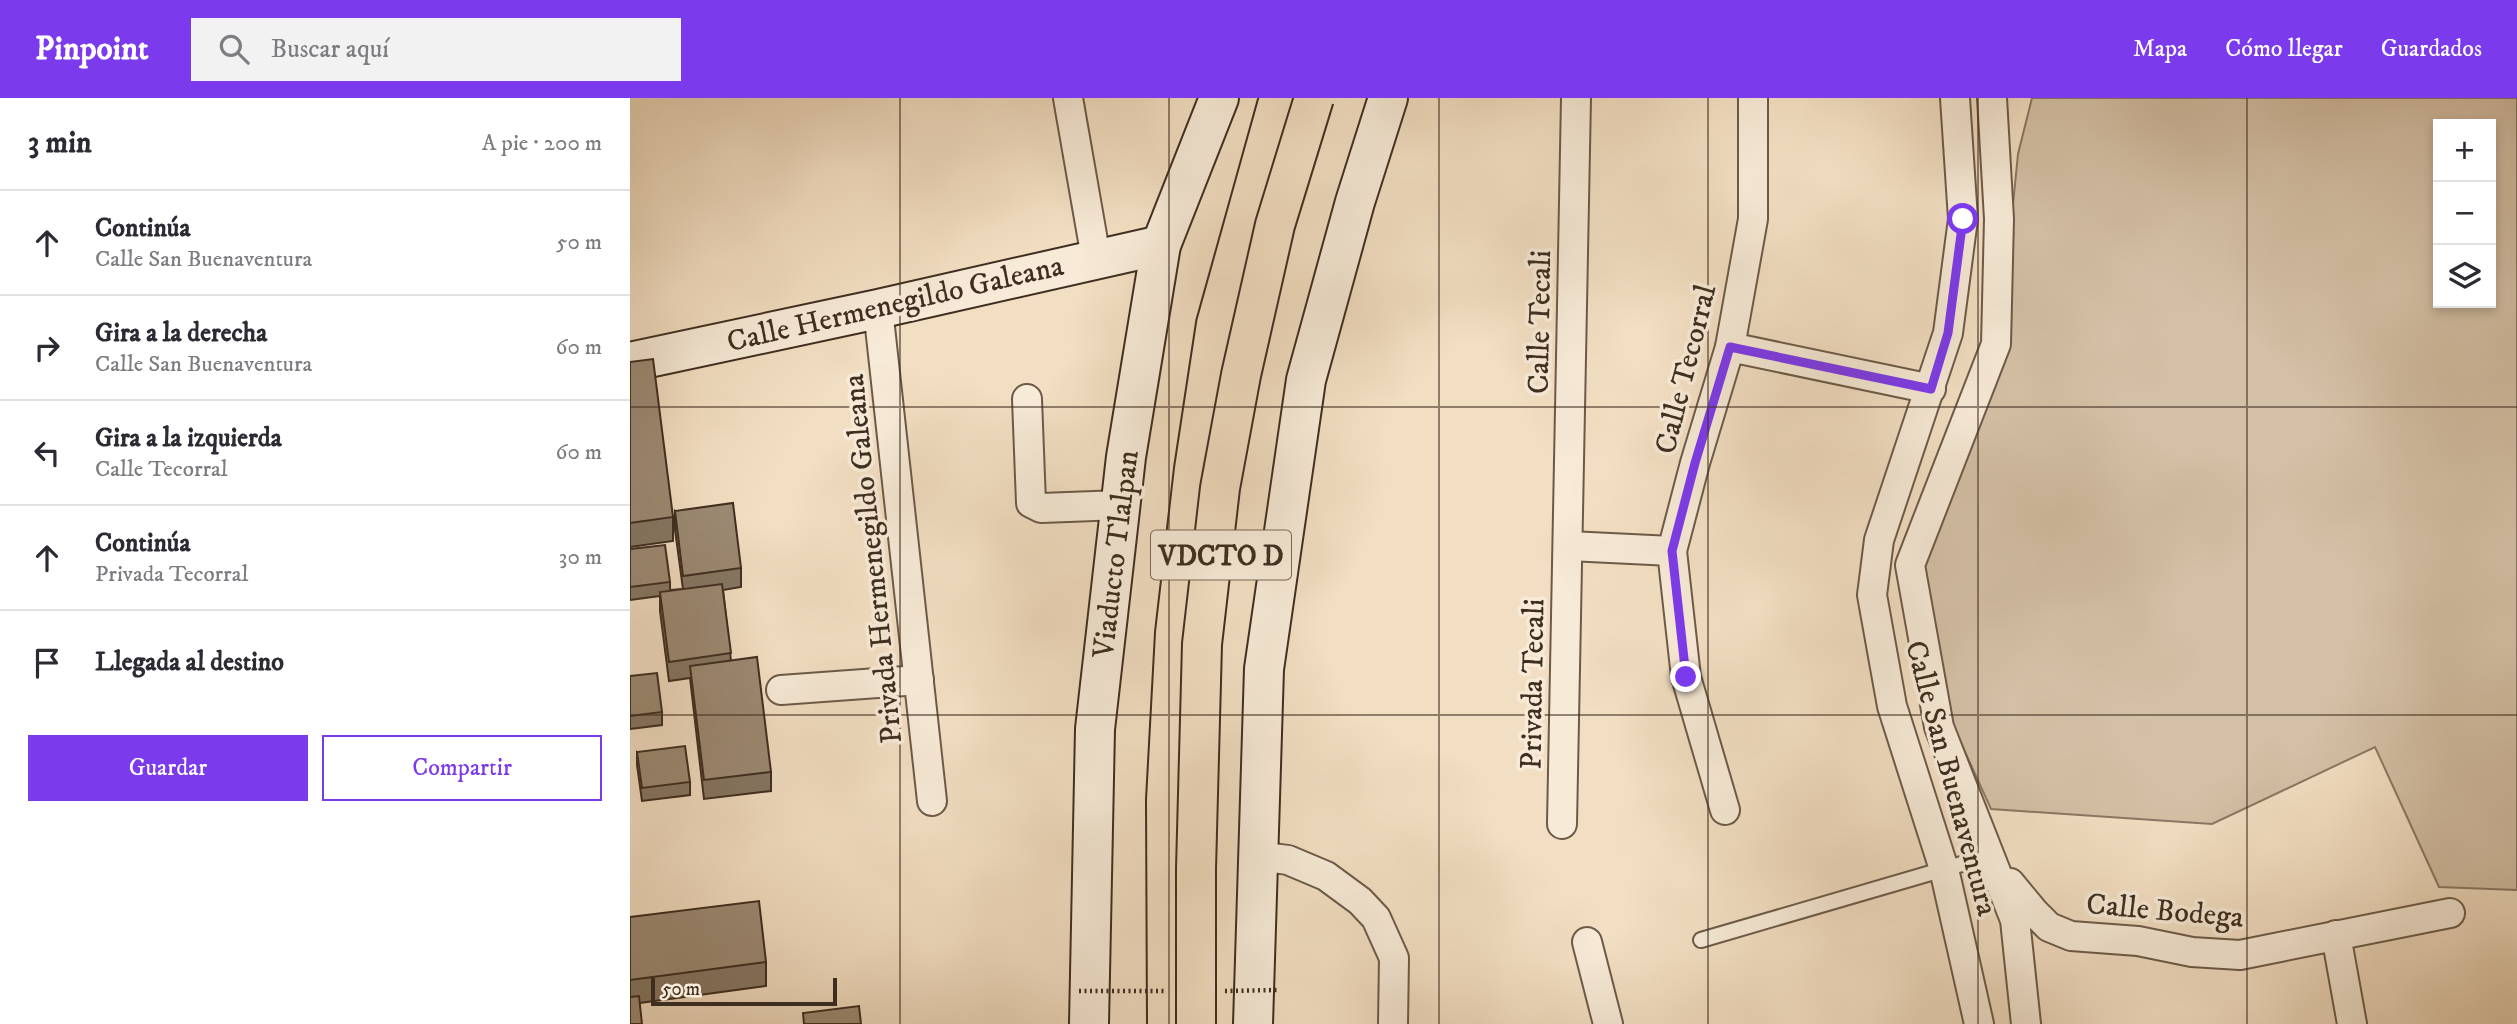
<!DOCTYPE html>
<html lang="es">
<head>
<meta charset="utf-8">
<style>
	:root { --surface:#fff; --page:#f2f2f3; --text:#2b2b33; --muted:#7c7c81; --line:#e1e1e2; --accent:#7c3aed }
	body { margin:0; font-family:"IM FELL DW Pica",serif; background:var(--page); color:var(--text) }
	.controls { position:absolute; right:21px; top:21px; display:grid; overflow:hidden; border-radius:0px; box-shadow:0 4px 10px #0003 }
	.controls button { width:63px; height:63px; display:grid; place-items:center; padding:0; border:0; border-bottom:2px solid var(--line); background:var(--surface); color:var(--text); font:35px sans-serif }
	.scale { position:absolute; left:21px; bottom:18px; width:186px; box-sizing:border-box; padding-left:7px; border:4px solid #3f2e20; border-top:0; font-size:19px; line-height:24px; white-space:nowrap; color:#3f2e20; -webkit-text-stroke:5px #f7ead7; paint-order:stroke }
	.stop { position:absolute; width:21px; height:21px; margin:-16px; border:5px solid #7c3aed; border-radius:50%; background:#fff }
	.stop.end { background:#7c3aed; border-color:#fff; box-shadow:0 2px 7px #0008 }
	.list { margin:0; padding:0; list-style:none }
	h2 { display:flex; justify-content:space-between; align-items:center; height:91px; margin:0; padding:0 28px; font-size:30px }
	h2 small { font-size:23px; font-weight:400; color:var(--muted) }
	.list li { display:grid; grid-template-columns:46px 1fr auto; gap:21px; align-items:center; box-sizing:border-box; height:105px; padding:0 28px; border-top:2px solid var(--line) }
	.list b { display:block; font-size:26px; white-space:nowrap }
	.list p { margin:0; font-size:23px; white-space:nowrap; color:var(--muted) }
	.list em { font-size:23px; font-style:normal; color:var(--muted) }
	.actions { display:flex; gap:14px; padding:21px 28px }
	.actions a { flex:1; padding:16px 0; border:2px solid var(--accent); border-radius:0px; text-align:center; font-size:24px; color:var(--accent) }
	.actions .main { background:var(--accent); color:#fff }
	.icon { flex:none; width:38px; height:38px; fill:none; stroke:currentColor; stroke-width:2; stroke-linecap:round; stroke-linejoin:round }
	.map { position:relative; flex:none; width:1887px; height:926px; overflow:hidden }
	header { display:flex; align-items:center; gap:42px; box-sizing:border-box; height:98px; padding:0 35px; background:var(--accent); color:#fff }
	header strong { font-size:33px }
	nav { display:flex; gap:38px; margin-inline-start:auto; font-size:24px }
	.search { width:490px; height:63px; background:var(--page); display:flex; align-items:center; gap:18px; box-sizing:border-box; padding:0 24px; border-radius:0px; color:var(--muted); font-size:26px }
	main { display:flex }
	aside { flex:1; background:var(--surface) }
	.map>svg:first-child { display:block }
</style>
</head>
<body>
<header>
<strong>Pinpoint</strong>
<div class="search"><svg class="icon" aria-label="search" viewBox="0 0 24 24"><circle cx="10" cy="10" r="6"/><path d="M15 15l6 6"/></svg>Buscar aquí</div>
<nav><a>Mapa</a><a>Cómo llegar</a><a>Guardados</a></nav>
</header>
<main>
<aside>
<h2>3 min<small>A pie · 200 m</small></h2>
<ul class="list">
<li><svg class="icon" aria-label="ahead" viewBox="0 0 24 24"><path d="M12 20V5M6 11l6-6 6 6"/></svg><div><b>Continúa</b><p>Calle San Buenaventura</p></div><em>50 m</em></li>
<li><svg class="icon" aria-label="right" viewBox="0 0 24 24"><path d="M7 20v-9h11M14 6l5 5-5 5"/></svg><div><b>Gira a la derecha</b><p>Calle San Buenaventura</p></div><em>60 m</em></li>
<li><svg class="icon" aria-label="left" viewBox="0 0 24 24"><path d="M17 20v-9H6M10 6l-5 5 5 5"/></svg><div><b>Gira a la izquierda</b><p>Calle Tecorral</p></div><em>60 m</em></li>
<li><svg class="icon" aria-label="ahead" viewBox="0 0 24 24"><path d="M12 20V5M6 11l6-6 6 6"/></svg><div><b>Continúa</b><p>Privada Tecorral</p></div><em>30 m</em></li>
<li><svg class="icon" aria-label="arrive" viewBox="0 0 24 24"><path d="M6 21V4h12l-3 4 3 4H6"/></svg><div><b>Llegada al destino</b></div></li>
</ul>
<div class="actions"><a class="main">Guardar</a><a>Compartir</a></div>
</aside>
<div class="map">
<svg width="1887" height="926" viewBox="0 0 1887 926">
	<rect width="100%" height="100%" fill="#f2dec2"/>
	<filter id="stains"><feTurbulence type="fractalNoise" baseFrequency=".00286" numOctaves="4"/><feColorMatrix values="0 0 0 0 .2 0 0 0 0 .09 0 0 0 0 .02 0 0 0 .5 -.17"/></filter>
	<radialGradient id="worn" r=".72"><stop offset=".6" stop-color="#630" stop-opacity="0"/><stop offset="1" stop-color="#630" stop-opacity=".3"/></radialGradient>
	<!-- green -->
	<path fill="#d4c0a6" stroke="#8a7763" stroke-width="2" fill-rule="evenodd" d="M 1402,0 L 1887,0 L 1887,792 L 1809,789 L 1745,649 L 1582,726 L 1361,711 L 1321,623 L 1290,442 L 1376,177 L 1388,56 ZM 1808,26 L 1861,26 L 1861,205 L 1808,205 Z"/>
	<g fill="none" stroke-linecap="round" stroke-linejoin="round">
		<!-- lane casing -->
		<g stroke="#6c5a48" stroke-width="18">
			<polyline id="lane" points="1071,842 1359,758"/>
		</g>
		<!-- street casing -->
		<g stroke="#6c5a48" stroke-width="32">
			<g id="street">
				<polyline points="438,0 466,160"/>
				<polyline points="1325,0 1333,121 1318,235 1249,442 1242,497 1262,608 1314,771 1349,926"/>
				<polyline points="1362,0 1369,121 1366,246 1280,467 1309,629 1385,822 1396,926"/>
				<polyline points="248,211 302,703"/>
				<polyline points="1100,249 1301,291"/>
				<polyline points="397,301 401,405 411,410 491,407"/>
				<polyline points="939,448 1042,453"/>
				<polyline points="151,592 289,582"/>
				<polyline points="1095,712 1056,579 1042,453 1065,365 1100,249 1123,121 1123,0"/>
				<polyline points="932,726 946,0"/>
				<polyline points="628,758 658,762 696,778 730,803 746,820 764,860 763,926"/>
				<polyline points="1380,785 1404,814 1419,829 1441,838 1508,843 1562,854 1610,857 1820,815"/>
				<polyline points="1706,837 1722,926"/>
				<polyline points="957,844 978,926"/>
			</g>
		</g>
		<!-- secondary casing -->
		<g stroke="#3f2e20" stroke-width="42">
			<g id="secondary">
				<polyline points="0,264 248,211 531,147"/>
				<polyline points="459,926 465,631 496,359 531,147 589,0"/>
				<polyline points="623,926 634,571 676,282 725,104 758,0"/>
			</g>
		</g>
		<!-- highway casing -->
		<g stroke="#3f2e20" stroke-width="42">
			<polyline id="highway" points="537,926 536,702 545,535 564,371 586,226 649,0"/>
		</g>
		<!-- lane -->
		<use href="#lane" stroke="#f7ead7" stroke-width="14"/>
		<!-- street -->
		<use href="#street" stroke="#f7ead7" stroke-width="28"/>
		<!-- secondary -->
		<use href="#secondary" stroke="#f7ead7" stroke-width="38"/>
		<!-- highway -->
		<use href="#highway" stroke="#f2dec2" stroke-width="38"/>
		<!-- highway-bridge casing -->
		<g stroke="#3f2e20" stroke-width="42" stroke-linecap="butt">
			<polyline id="highway-bridge" points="566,926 566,771 572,546 590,390 611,277 645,127 684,0"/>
		</g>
		<!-- path-bridge -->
		<g stroke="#3f2e20" stroke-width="4.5" stroke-dasharray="2 3.5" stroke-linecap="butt">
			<polyline points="449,893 537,893"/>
			<polyline points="595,893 647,892"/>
		</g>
		<!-- highway-bridge -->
		<use href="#highway-bridge" stroke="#f2dec2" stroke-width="38"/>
	</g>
	<!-- wall -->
	<g fill="#867764" stroke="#3f2e20" stroke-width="2">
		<polygon points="0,264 43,419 43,443 0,449"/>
		<polygon points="45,413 111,470 111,489 93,492 101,563 141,674 141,693 74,701 60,580 39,583 30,513 30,498 0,502 0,451 40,484 40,492 53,491 45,432"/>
		<polygon points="0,578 32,614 32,627 0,631"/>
		<polygon points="7,654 60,684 60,697 12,703 7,667"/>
		<polygon points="0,819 136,864 136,888 10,905 0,926"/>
	</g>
	<!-- building -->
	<g fill="#9c8a74" stroke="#3f2e20" stroke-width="2">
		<polygon points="23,261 43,419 0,425 0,264"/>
		<polygon points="103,405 111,470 53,478 45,413"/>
		<polygon points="35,447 40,484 0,489 0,451"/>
		<polygon points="92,486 101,555 39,564 30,494"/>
		<polygon points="127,559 141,674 74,682 60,568"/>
		<polygon points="27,575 32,614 0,618 0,578"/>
		<polygon points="55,648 60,684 12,690 7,654"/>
		<polygon points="129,803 136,864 0,882 0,819"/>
		<polygon points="9,898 12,926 0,926 0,899"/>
		<polygon points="229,908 231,926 174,926 173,915"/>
	</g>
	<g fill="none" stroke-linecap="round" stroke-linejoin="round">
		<!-- route -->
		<polyline stroke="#7c3aed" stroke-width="9" points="1056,579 1042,453 1065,365 1100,249 1301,291 1318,235 1333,121"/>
	</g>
	<!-- grid -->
	<path fill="none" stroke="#3f2e20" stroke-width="2" stroke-opacity="0.55" d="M 270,0 L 270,926M 539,0 L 539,926M 809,0 L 809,926M 1078,0 L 1078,926M 1348,0 L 1348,926M 1617,0 L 1617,926M 0,309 L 1887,309M 0,617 L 1887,617"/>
	<g text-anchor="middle" stroke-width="7" stroke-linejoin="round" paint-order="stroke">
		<!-- shield labels -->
		<rect fill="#f7ead7" stroke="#766657" stroke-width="2" x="521" y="432.5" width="140" height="49" rx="5"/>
		<g font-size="28" font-weight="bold" fill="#3f2e20">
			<text x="591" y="467">VDCTO D</text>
		</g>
		<!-- street labels -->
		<g font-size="30" fill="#3f2e20" stroke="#f7ead7">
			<text transform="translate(265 205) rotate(-13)" y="10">Calle Hermenegildo Galeana</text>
			<text transform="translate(909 224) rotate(-89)" y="10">Calle Tecali</text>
			<text transform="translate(1055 271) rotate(-76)" y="10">Calle Tecorral</text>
			<text transform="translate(485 456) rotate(-83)" y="10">Viaducto Tlalpan</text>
			<text transform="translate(242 461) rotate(-96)" y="10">Privada Hermenegildo Galeana</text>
			<text transform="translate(902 586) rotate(-89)" y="10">Privada Tecali</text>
			<text transform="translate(1322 680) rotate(75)" y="10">Calle San Buenaventura</text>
			<text transform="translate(1535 812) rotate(5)" y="10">Calle Bodega</text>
		</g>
	</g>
	<rect width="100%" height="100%" filter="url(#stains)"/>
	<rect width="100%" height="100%" fill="url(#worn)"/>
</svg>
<div class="controls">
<button>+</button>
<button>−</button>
<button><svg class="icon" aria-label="layers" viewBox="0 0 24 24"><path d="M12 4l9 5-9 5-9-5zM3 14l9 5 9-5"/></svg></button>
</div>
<div class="scale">50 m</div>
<div class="stop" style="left:1333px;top:121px"></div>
<div class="stop end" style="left:1056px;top:579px"></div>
</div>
</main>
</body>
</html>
